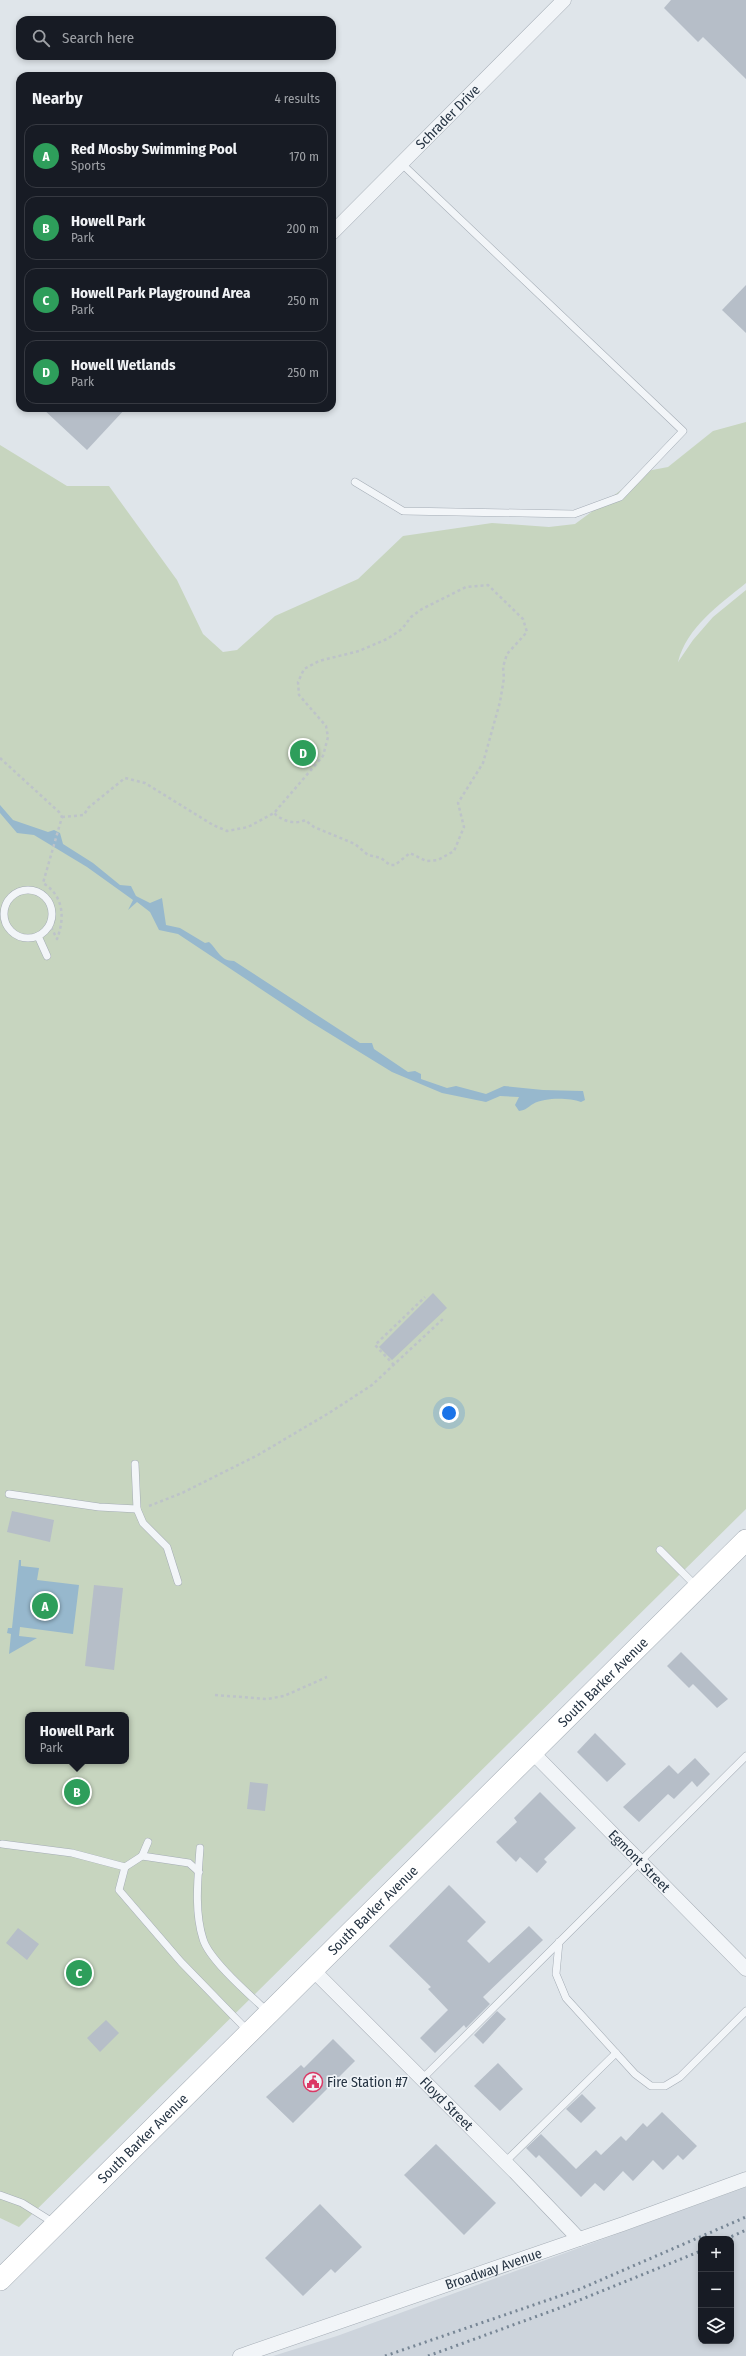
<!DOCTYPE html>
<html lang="en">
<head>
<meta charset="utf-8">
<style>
	:root { --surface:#171b24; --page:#242831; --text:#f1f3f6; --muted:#9ea1a6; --line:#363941; --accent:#db3865 }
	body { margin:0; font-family:"Fira Sans Condensed",sans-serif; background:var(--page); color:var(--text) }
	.controls { position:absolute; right:12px; bottom:12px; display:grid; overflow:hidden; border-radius:8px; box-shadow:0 2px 6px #0003 }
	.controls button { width:36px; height:36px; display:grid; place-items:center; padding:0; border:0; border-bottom:1px solid var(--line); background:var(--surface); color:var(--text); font:20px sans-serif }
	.you { position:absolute; left:449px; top:1413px; width:14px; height:14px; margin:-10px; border:3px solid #fff; border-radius:50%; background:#1a73e8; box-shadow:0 0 0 6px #1a73e833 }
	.badge { display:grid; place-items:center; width:26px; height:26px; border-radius:50%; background:var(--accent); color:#fff; font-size:13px; font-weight:700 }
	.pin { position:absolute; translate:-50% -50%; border:2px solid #fff; box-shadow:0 1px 4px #0006 }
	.popup { position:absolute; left:25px; top:1712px; width:104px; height:52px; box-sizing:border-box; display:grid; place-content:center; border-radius:8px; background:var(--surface); filter:drop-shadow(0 1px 3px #0005); font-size:13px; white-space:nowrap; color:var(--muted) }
	.popup b { font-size:15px; color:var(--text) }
	.popup::after { content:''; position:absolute; left:50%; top:100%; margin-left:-8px; border:8px solid transparent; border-top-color:var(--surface) }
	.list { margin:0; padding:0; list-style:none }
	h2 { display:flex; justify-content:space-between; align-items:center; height:52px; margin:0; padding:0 16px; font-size:17px }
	h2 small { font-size:13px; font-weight:400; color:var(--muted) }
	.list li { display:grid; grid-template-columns:26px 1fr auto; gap:12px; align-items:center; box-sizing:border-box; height:64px; margin:0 8px 8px; padding:0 8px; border:1px solid var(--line); border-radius:12px }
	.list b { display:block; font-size:15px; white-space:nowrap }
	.list p { margin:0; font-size:13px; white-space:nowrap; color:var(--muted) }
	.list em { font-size:13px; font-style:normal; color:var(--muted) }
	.icon { flex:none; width:22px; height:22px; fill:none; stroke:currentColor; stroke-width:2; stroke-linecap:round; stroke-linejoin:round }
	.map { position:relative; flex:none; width:746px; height:2356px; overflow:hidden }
	.search { position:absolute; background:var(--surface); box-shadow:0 2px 6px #0003; left:16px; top:16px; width:320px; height:44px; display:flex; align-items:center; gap:10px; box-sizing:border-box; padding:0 14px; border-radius:12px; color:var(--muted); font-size:15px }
	.panel { position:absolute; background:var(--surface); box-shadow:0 2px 6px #0003; left:16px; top:72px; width:320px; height:340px; border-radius:12px }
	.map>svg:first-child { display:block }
</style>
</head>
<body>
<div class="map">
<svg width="746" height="2356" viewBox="0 0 746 2356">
	<rect width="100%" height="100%" fill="#dfe5ea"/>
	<!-- built -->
	<path fill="#cdd4dc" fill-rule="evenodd" d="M 746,2187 L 746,2356 L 273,2356 L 337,2336 ZM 701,2239 L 731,2239 L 731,2341 L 701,2341 Z"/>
	<!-- green -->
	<path fill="#c7d5bf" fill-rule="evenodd" d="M 746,422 L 746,583 C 719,605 687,627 678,662 L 693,640 L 713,617 L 746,590 L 746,1509 L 19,2227 L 0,2218 L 0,445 L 67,486 L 109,486 L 177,580 L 203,634 L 223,652 L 237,650 L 275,616 L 358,579 L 403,536 L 492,523 L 549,527 L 575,524 L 647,471 L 668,467 L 713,431 ZM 28,1715 L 126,1715 L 126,1761 L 28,1761 Z"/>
	<!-- water -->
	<g fill="#97b8cd">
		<path d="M 0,805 L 13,820 L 48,832 L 54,830 L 60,833 L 63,844 L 93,863 L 120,885 L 131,886 L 136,896 L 150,903 L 162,898 L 166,925 L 180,928 L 205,943 L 209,942 C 218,950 220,961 234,961 L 360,1043 L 372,1043 L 374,1049 L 408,1072 L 415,1071 L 421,1074 L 421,1079 L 447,1088 L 456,1086 L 486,1094 L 504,1086 L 543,1090 L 583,1091 L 585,1100 L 581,1102 C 569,1098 546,1097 533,1104 C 528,1107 526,1110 519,1111 L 515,1105 L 519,1097 L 500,1096 L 486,1102 L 442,1093 L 392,1072 L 309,1021 L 178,934 L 159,930 L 150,912 L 137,902 L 128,910 L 133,900 L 87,867 L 34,835 L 17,833 L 0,813 Z"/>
		<polygon points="19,1560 21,1560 21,1566 39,1568 37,1580 79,1585 73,1634 20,1627 19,1636 37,1638 9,1654 11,1634 7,1633 8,1628 12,1628"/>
	</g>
	<!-- building -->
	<g fill="#b6bec8">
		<polygon points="671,0 746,0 746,79 703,37 698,42 664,8"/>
		<polygon points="746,285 746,333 722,310"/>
		<polygon points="42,408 126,408 87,450"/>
		<polygon points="433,1293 447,1308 392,1360 379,1347"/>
		<polygon points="12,1511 54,1520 50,1542 7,1532"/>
		<polygon points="94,1585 123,1588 114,1670 85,1666"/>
		<polygon points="681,1652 728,1699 717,1708 693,1684 689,1688 667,1666"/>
		<polygon points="595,1733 626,1764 607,1782 577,1752"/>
		<polygon points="695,1758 710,1774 697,1787 692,1781 674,1799 668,1794 639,1822 623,1807 669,1765 678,1774"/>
		<polygon points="250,1782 268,1784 265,1811 247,1809"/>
		<polygon points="540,1792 576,1828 544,1859 547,1862 537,1873 520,1857 516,1862 496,1842 517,1822 514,1818"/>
		<polygon points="449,1885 486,1922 467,1941 489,1963 529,1926 543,1940 483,1997 490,2004 466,2028 464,2025 435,2053 420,2038 448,2010 428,1989 431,1987 389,1946"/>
		<polygon points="18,1928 39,1944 27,1960 6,1943"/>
		<polygon points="497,2011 506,2019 483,2044 474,2035"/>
		<polygon points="106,2020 119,2033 100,2052 87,2038"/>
		<polygon points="333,2039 355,2061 293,2123 266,2097 301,2065 304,2068"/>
		<polygon points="498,2063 523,2089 500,2111 474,2086"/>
		<polygon points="582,2094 596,2108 581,2123 566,2109"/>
		<polygon points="662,2112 697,2146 683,2160 678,2155 663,2170 653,2160 633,2181 623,2171 604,2191 595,2183 581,2197 539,2155 536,2158 526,2148 541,2134 576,2169 596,2150 601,2155 621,2136 626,2141 643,2123 647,2127"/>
		<polygon points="436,2144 496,2203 464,2235 404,2175"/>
		<polygon points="320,2204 362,2247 335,2273 331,2269 303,2296 265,2258"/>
	</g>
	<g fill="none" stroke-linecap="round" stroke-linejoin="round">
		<!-- lane casing -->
		<g stroke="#a4acb5" stroke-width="8">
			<g id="lane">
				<polyline points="355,482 403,511 574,514 620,497 683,431 402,164"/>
				<circle cx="28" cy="914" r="24"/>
				<polyline points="38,936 47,956"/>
				<polyline points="135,1464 137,1509 143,1523 167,1547 178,1582"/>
				<polyline points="9,1494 99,1507 137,1509"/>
				<polyline points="660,1550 697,1587"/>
				<polyline points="148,1842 142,1856 125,1867 119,1890 181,1962 248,2031"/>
				<polyline points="2,1844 72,1853 125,1867"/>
				<path d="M 200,1848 C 198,1877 194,1911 203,1939 C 209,1960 251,1996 268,2012"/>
				<polyline points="142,1856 189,1863 199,1872"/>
				<polyline points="559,1942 556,1974 566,1998 635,2074 651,2086 665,2086 680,2077 746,2011"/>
				<polyline points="422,2079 746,1756"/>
				<polyline points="505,2162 616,2053"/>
				<polyline points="0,2195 22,2203 54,2223"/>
			</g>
		</g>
		<!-- street casing -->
		<g stroke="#a4acb5" stroke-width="15">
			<g id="street">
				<path id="s1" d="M 332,233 L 564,0"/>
				<path id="s2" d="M 532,1752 L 746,1969"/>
				<path id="s3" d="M 313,1970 L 515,2172 L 579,2239"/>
				<path id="s4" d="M 240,2356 L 623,2224 L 746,2179"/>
			</g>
		</g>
		<!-- secondary casing -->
		<g stroke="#a4acb5" stroke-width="22">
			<g id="secondary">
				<path id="s5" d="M 0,2280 L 746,1540"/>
			</g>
		</g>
		<!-- path -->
		<g stroke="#bdc3c9" stroke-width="2.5" stroke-dasharray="3 3" stroke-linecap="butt">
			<path d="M 0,758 L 59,812 L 62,817 L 43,883 C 64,896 65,918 57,939 L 50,925"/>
			<path d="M 62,817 L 84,815 L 88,808 L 125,778 L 145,783 L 213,825 L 227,831 L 248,827 L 274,813 L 323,756 L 328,737 L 326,726 L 299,695 L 298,682 L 304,669 L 319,661 L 359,651 L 387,639 L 402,629 L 411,617 L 422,609 L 466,587 L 488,585 L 523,619 L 527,632 L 507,654 L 503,667 L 504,678 L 500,702 L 483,763 L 458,803 L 464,827 L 454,851 L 438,860 L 426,861 L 410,853 L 395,865 L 390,865 L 381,858 L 368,855 L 355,844 L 314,827 L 305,820 C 295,825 282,821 274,813"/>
			<polyline points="394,1365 375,1345 425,1297"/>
			<polyline points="149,1506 182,1493 258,1455 329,1413 372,1385 445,1317"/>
			<polyline points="215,1695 267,1699 284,1696 327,1677"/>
		</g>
		<!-- lane -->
		<use href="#lane" stroke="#f2f5f8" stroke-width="7"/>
		<!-- street -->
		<use href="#street" stroke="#f2f5f8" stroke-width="14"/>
		<!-- secondary -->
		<use href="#secondary" stroke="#fff" stroke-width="21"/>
		<!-- rail -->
		<g stroke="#778695" stroke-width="3" stroke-dasharray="2 4" stroke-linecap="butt">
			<polyline points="726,2239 746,2230"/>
			<polyline points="385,2356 580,2289 746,2217"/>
			<polyline points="428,2356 565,2306 701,2251"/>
		</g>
	</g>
	<!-- icons -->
	<defs>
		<g id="civic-ring" transform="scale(1)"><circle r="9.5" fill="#eff3f7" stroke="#db3865" stroke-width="1.5"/><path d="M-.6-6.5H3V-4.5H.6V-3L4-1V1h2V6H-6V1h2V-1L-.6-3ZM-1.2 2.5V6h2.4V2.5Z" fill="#db3865"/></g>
	</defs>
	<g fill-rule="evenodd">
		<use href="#civic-ring" x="313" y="2082"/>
	</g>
	<g text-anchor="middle" stroke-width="3.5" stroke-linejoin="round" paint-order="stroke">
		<!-- street labels -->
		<g font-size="14" fill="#263443" stroke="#eff3f7">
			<text dy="5" stroke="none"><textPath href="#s1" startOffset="164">Schrader Drive</textPath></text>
			<text dy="5" stroke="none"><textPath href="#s5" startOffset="849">South Barker Avenue</textPath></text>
			<text dy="5" stroke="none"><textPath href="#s2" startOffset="153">Egmont Street</textPath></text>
			<text dy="5" stroke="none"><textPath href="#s5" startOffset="525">South Barker Avenue</textPath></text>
			<text dy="5" stroke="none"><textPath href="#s3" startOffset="189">Floyd Street</textPath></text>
			<text dy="5" stroke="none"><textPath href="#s5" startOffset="201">South Barker Avenue</textPath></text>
			<text dy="5" stroke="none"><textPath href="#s4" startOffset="268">Broadway Avenue</textPath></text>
		</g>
		<!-- poi labels -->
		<g font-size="14" fill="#263443" stroke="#eff3f7" text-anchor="start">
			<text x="327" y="2087">Fire Station #7</text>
		</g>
	</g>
</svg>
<div class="controls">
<button>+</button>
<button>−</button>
<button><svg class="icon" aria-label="layers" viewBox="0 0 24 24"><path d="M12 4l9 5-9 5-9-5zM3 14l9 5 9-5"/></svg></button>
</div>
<div class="you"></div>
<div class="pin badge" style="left:45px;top:1606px;background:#2e9e5b">A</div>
<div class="pin badge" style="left:77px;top:1792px;background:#2e9e5b">B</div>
<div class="popup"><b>Howell Park</b>Park</div>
<div class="pin badge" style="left:79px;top:1973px;background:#2e9e5b">C</div>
<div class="pin badge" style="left:303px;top:753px;background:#2e9e5b">D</div>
<div class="search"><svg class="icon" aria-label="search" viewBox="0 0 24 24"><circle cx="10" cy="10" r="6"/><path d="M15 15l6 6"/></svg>Search here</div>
<section class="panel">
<h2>Nearby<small>4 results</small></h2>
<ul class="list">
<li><span class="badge" style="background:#2e9e5b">A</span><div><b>Red Mosby Swimming Pool</b><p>Sports</p></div><em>170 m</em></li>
<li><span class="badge" style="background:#2e9e5b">B</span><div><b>Howell Park</b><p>Park</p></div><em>200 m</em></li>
<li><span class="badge" style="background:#2e9e5b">C</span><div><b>Howell Park Playground Area</b><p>Park</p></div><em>250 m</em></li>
<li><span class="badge" style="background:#2e9e5b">D</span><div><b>Howell Wetlands</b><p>Park</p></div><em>250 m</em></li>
</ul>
</section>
</div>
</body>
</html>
